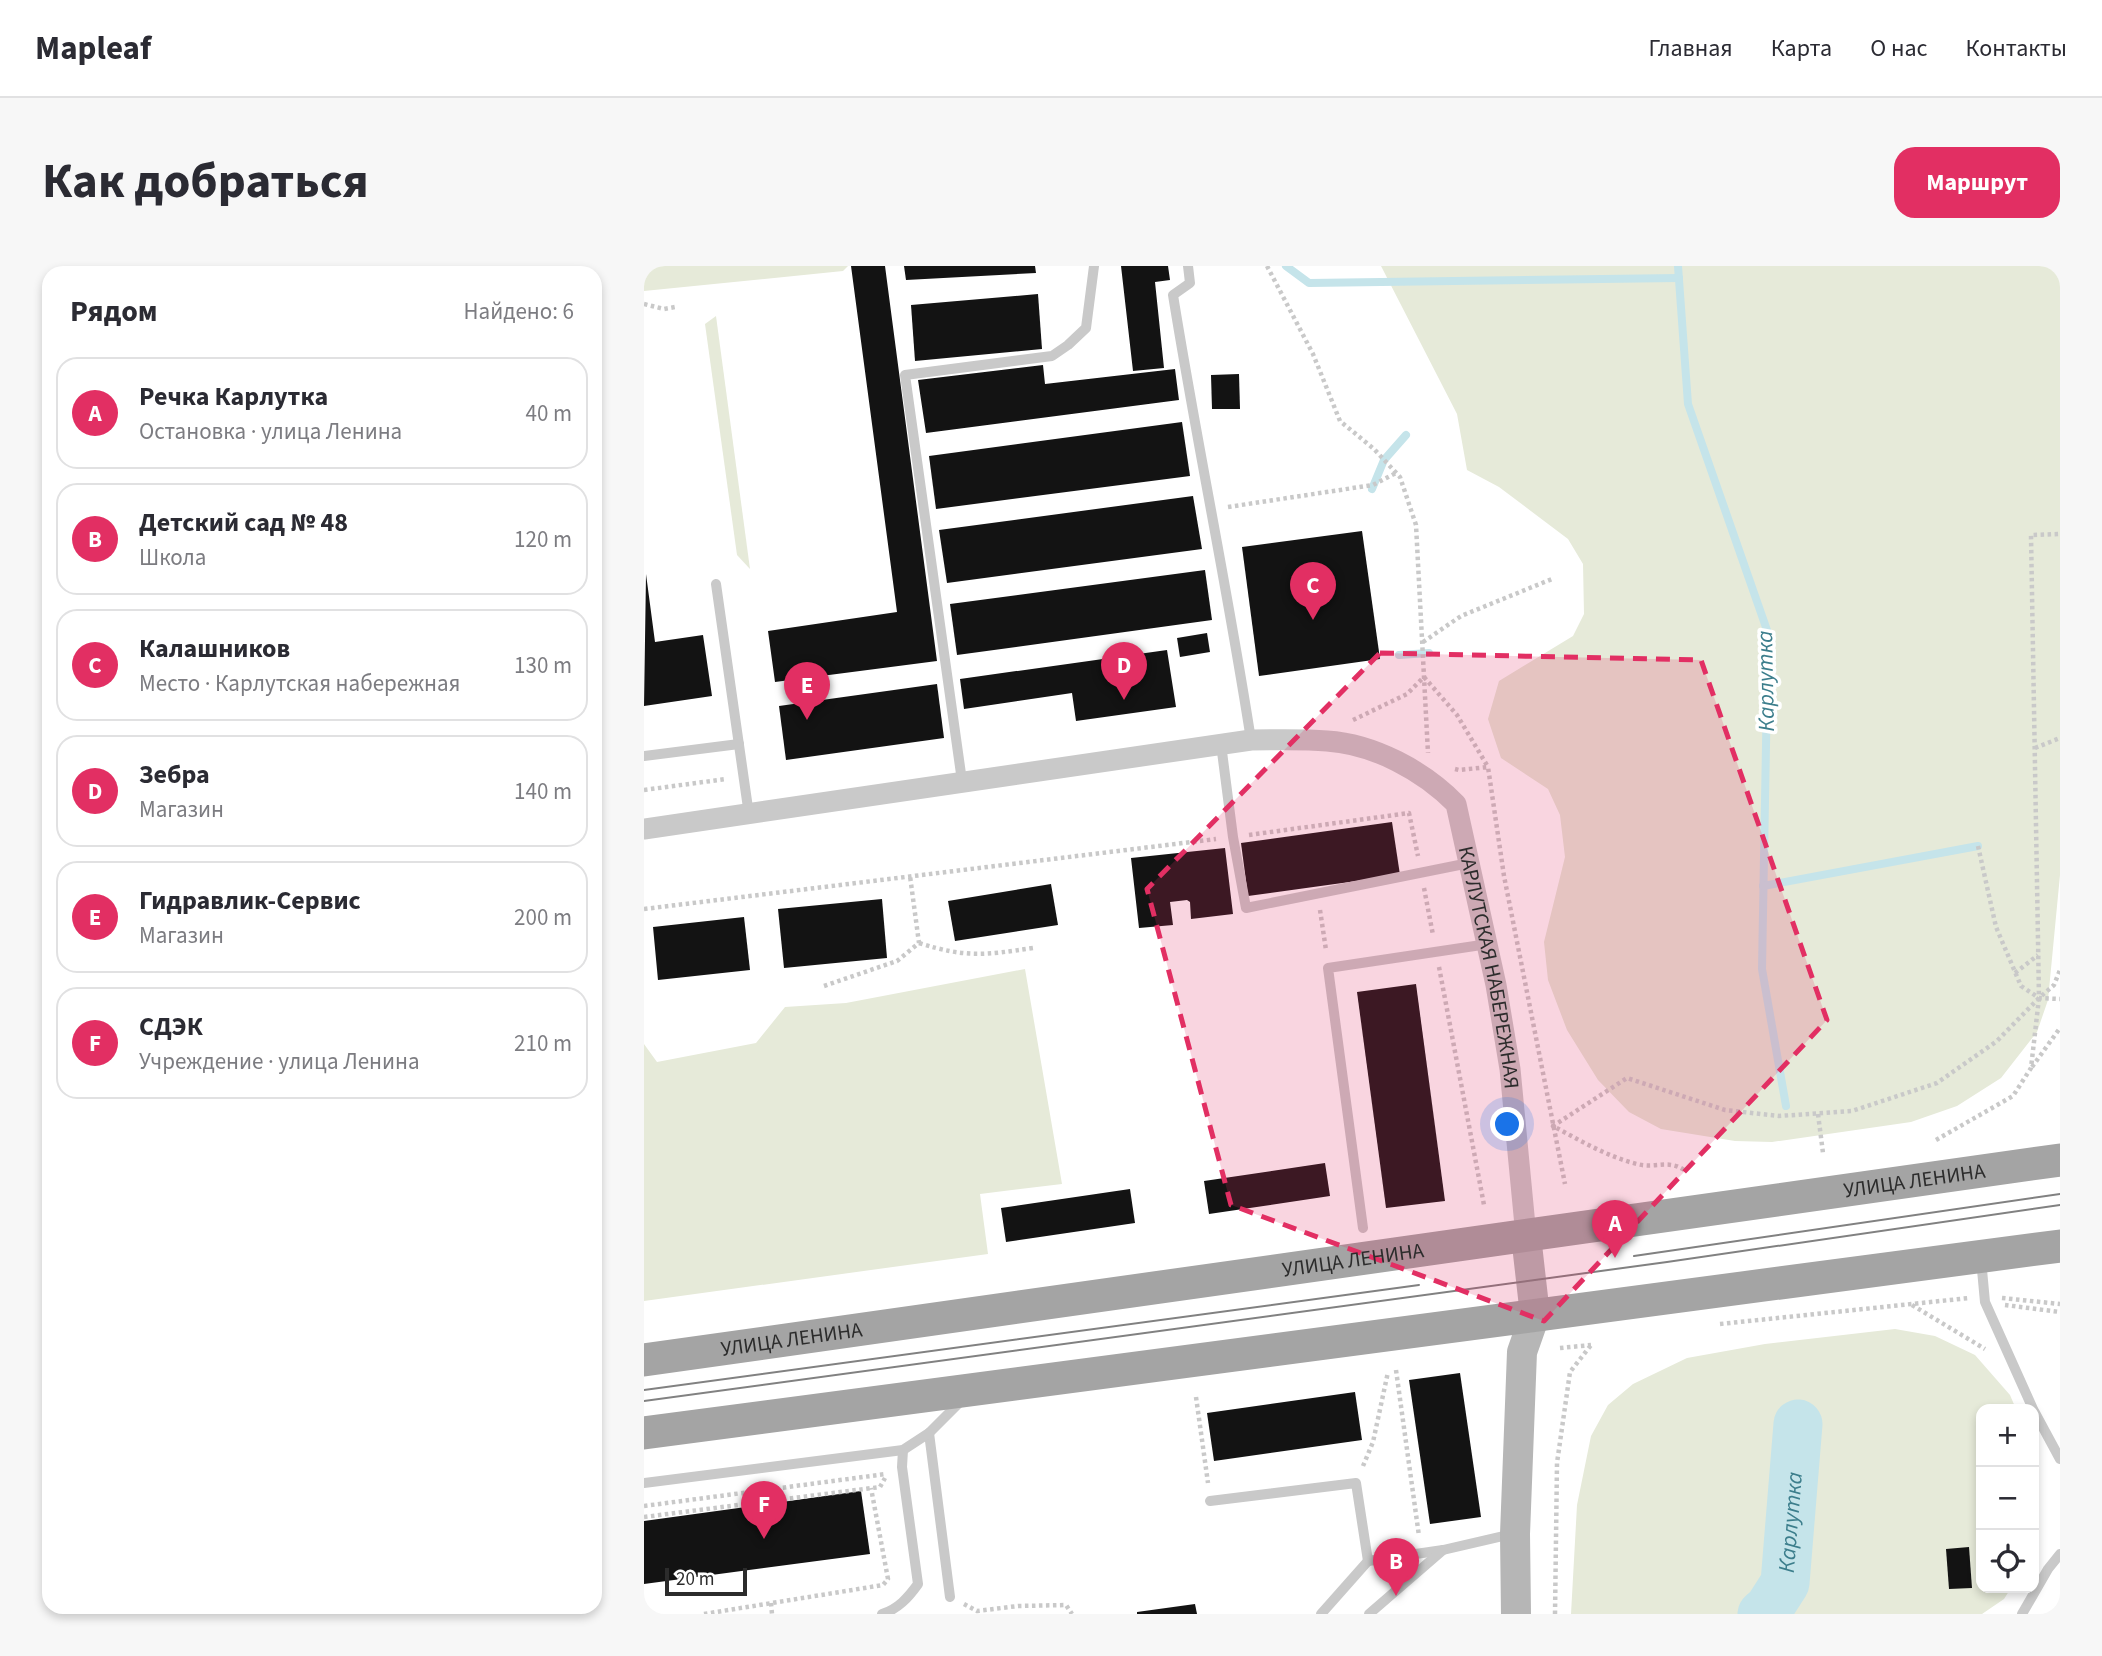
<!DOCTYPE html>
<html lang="ru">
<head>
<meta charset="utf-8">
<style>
	:root { --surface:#fff; --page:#f7f7f7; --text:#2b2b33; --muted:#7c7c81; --line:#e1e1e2; --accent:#e22f63 }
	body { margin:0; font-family:"Source Sans 3",sans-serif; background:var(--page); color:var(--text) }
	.controls { position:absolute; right:21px; bottom:21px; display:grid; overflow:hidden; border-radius:14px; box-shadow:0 4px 10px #0003 }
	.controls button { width:63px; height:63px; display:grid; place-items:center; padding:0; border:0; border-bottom:2px solid var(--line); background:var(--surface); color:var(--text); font:35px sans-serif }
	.scale { position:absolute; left:21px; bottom:18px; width:82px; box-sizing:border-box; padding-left:7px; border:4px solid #2c2c2c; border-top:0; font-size:19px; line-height:24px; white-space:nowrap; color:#2c2c2c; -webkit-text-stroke:5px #fff; paint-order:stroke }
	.you { position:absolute; left:864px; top:859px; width:24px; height:24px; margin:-18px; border:5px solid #fff; border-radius:50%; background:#1a73e8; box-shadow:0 0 0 10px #1a73e833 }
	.badge { display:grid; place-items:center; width:46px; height:46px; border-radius:50%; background:var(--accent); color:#fff; font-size:23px; font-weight:700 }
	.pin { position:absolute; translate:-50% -58px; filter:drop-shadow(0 2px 4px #0008) }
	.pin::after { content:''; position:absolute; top:37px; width:24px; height:21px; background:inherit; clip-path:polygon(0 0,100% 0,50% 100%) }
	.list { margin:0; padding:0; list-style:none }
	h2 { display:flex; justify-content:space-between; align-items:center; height:91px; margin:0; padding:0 28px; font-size:30px }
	h2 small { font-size:23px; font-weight:400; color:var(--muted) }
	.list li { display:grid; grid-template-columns:46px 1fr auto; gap:21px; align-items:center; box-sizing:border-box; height:112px; margin:0 14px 14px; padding:0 14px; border:2px solid var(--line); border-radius:21px }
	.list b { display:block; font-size:26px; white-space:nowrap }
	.list p { margin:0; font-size:23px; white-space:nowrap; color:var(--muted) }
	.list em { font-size:23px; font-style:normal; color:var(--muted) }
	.icon { flex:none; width:38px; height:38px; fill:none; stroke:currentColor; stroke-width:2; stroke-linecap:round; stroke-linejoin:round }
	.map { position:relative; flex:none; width:1416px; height:1348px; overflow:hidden; border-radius:21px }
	header { display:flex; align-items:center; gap:42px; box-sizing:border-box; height:98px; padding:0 35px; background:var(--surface); border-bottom:2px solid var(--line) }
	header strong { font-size:33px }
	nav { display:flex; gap:38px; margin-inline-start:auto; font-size:24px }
	.intro { display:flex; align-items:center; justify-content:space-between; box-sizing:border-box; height:168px; padding:0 42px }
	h1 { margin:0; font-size:49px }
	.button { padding:18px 32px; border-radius:21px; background:var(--accent); color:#fff; font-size:24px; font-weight:700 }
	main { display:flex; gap:42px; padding:0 42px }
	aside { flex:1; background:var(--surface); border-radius:21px; box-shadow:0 4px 10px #0003 }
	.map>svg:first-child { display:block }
</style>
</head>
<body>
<header>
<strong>Mapleaf</strong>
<nav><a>Главная</a><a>Карта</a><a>О нас</a><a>Контакты</a></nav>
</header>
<div class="intro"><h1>Как добраться</h1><a class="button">Маршрут</a></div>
<main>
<aside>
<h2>Рядом<small>Найдено: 6</small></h2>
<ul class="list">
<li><span class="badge">A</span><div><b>Речка Карлутка</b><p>Остановка · улица Ленина</p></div><em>40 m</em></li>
<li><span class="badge">B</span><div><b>Детский сад № 48</b><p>Школа</p></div><em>120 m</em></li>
<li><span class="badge">C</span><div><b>Калашников</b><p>Место · Карлутская набережная</p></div><em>130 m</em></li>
<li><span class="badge">D</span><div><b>Зебра</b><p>Магазин</p></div><em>140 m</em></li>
<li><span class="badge">E</span><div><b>Гидравлик-Сервис</b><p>Магазин</p></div><em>200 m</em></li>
<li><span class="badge">F</span><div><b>СДЭК</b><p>Учреждение · улица Ленина</p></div><em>210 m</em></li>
</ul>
</aside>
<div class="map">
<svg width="1416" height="1348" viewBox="0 0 1416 1348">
	<rect width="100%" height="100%" fill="#fff"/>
	<!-- green -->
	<g fill="#e6ead9">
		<polygon points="0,0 204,0 199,5 0,25"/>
		<polygon points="737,0 1416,0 1416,609 1404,734 1393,766 1357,812 1313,840 1267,856 1128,876 1091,875 1017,863 985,846 954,814 923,764 904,714 900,676 921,591 916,549 904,523 857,492 844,453 855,415 929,370 940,348 939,298 924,273 855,221 823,204 813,148"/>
		<polygon points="72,50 106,303 93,289 61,58"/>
		<polygon points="381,703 418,918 336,928 344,988 0,1035 0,778 13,796 112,777 141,741 202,737"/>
		<polygon points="1251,1063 1291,1070 1331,1089 1366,1129 1372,1143 1337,1143 1337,1322 1367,1322 1360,1333 1338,1348 927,1348 933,1239 947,1170 964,1139 989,1118 1043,1092 1121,1078"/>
	</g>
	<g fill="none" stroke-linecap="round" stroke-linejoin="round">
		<!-- stream -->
		<g stroke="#c5e4ea" stroke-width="8">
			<polyline points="642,0 665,17 1035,12"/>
			<polyline points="1034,0 1044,138 1124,367 1118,703 1142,840"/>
			<polyline points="728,223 740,194 762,169"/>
			<polyline points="755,389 785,387"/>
			<polyline points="1119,620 1334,580"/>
		</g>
		<!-- river -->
		<path stroke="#c5e4ea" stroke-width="49" id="s1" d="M 1118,1348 L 1125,1342 L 1141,1317 L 1154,1158"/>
	</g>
	<!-- building -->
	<g fill="#131313">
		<polygon points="207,0 241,0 293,395 131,416 124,365 253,346"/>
		<polygon points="260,0 391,0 392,7 262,14"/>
		<polygon points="477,0 524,0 526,14 511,16 520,102 489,105"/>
		<polygon points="394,28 398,83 271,95 267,39"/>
		<polygon points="399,99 401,118 531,103 535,134 282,167 274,114"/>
		<polygon points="595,108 596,143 568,143 567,109"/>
		<polygon points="538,156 546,210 292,243 285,190"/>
		<polygon points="549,230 558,283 303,317 295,264"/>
		<polygon points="718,265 736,393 615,410 598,281"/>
		<polygon points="561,304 568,354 313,389 306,338"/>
		<polygon points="2,308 11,376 59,369 68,430 0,440"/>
		<polygon points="563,367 566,386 536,391 533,372"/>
		<polygon points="523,384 532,441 432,455 428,427 320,443 316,413"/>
		<polygon points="293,418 300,472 142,494 135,440"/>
		<polygon points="748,556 756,609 604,630 597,577"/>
		<polygon points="581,582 589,648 547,653 546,636 543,634 526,636 529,659 495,662 487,592"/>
		<polygon points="407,618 414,659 311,675 304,635"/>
		<polygon points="238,633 243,692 140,702 134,643"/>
		<polygon points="100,651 106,704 14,714 9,661"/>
		<polygon points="772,718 801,935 742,942 713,726"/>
		<polygon points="681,897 686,930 565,948 560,915"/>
		<polygon points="486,923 491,957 362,976 357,942"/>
		<polygon points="816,1107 837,1251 786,1258 765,1114"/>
		<polygon points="711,1126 718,1174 570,1195 563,1147"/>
		<polygon points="217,1225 226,1288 0,1318 0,1255"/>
		<polygon points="1325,1281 1328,1322 1305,1323 1302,1283"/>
		<polygon points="551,1338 553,1348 493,1348 493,1346"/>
	</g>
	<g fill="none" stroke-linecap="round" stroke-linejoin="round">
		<!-- path -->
		<g stroke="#c9c9c9" stroke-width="4.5" stroke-dasharray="3.5 3.5" stroke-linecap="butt">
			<polyline points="623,0 669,88 696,155 730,183 756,211 772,259 784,487"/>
			<polyline points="0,38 20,43 31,41"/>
			<polyline points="584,241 729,219 752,207"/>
			<polyline points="779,376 817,350 908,313"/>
			<polyline points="709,454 763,428 780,411 813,449 844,501"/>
			<polyline points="1391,482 1416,472"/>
			<polyline points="811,503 815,504 844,501 860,610 921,918"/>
			<polyline points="0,524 82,513"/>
			<polyline points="605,569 765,547 774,590"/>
			<polyline points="1334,580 1352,661 1377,720 1395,732 1416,733"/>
			<polyline points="780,622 789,669"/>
			<polyline points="0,643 572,573"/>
			<polyline points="676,644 682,684"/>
			<path d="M 275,677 C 322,692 341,689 389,682"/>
			<polyline points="795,701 840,939"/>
			<polyline points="1371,707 1394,689"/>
			<polyline points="180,720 253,695 275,677 266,610"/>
			<polyline points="1388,801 1416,762"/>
			<polyline points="1174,848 1179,887"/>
			<polyline points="1292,874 1369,830 1387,802 1395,732 1410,719 1416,704"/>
			<path d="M 1040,904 C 1024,893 1011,903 993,898 C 964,891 935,874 909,860 L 983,812 L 1081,844 L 1135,850 L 1208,845 L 1293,817 L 1353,775 L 1395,732 L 1387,269 L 1416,268"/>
			<polyline points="1358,1032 1416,1038"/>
			<polyline points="1268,1039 1341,1083"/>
			<polyline points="1361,1039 1416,1046"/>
			<polyline points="1076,1058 1325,1032"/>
			<polyline points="916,1082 947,1079"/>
			<polyline points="752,1104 775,1270"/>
			<polyline points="552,1131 564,1217"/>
			<polyline points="719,1200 729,1176 744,1106"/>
			<polyline points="0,1240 242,1208"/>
			<polyline points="0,1251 236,1221 241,1212"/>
			<polyline points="127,1337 128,1348"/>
			<polyline points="320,1338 333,1345 374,1340 422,1339 428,1348"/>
			<polyline points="60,1348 239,1319 244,1313 227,1222"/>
			<polyline points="911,1348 913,1197 926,1106 947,1079"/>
		</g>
		<!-- service -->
		<g stroke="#c9c9c9" stroke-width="10">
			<path d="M 544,0 L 546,17 L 529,29 C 553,178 584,325 607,474"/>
			<polyline points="72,318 105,549"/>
			<polyline points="577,478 589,571 602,642 825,597"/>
			<polyline points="0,490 95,478"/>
			<polyline points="318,515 261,109 408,90 424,79 442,62 450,0"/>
			<polyline points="719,962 684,702 844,678"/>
			<polyline points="1337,993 1341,1036 1389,1143"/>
			<polyline points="1390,1145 1416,1193"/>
			<polyline points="285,1167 306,1331"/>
			<polyline points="0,1217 259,1184 285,1167 319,1133"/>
			<polyline points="566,1235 712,1217 724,1295 799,1284 868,1268"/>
			<path d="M 238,1348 C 254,1343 264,1332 274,1318 L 258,1201 L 259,1184"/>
			<polyline points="677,1348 724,1295"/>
			<polyline points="725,1348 799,1284"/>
			<polyline points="1378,1348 1404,1303 1416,1288"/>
		</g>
		<!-- minor -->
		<path stroke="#c9c9c9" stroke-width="21" id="s2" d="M 0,563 L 607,474 C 633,474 658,473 683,475 C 730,478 780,505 812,538 L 852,719 L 866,803 L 882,970"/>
		<!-- secondary -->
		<polyline stroke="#b6b6b6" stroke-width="30" points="872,1348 871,1268 878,1086 891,1049 882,970"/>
		<!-- primary -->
		<g stroke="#a4a4a4" stroke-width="33">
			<path id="s3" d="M 0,1094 L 1416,894"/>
			<polyline points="0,1167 1416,980"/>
		</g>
		<!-- tram -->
		<g stroke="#818181" stroke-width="2">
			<polyline points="990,990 1416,928"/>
			<polyline points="0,1124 775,1019"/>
			<polyline points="0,1135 1023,996 1416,939"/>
		</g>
	</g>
	<!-- marked area -->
	<path fill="#e22f63" fill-opacity="0.2" stroke="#e22f63" stroke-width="5" stroke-dasharray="14 9" stroke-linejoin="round" d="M 736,387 L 1057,394 L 1183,754 L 900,1055 L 587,939 L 503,623 Z"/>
	<g text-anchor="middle" stroke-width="7" stroke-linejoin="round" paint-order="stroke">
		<!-- street labels -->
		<g font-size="21" fill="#2c2c2c" stroke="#fff">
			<text dy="7" stroke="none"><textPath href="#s2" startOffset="1003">КАРЛУТСКАЯ НАБЕРЕЖНАЯ</textPath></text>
			<text dy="7" stroke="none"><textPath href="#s3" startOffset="1283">УЛИЦА ЛЕНИНА</textPath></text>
			<text dy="7" stroke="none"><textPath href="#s3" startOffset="716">УЛИЦА ЛЕНИНА</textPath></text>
			<text dy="7" stroke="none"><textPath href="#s3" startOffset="149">УЛИЦА ЛЕНИНА</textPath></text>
		</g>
		<!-- water labels -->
		<g font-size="23" font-style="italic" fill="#3c7e8c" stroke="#fff">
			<text transform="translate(1121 415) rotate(-91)" y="8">Карлутка</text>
			<text dy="8" stroke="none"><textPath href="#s1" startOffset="100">Карлутка</textPath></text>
		</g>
	</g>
</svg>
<div class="controls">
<button>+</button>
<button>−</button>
<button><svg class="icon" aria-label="locate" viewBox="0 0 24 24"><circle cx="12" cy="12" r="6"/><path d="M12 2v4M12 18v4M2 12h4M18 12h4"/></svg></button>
</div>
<div class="scale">20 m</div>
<div class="you"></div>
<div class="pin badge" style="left:971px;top:992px">A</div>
<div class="pin badge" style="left:752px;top:1330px">B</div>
<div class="pin badge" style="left:669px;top:354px">C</div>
<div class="pin badge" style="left:480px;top:434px">D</div>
<div class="pin badge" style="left:163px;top:454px">E</div>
<div class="pin badge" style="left:120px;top:1273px">F</div>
</div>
</main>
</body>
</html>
